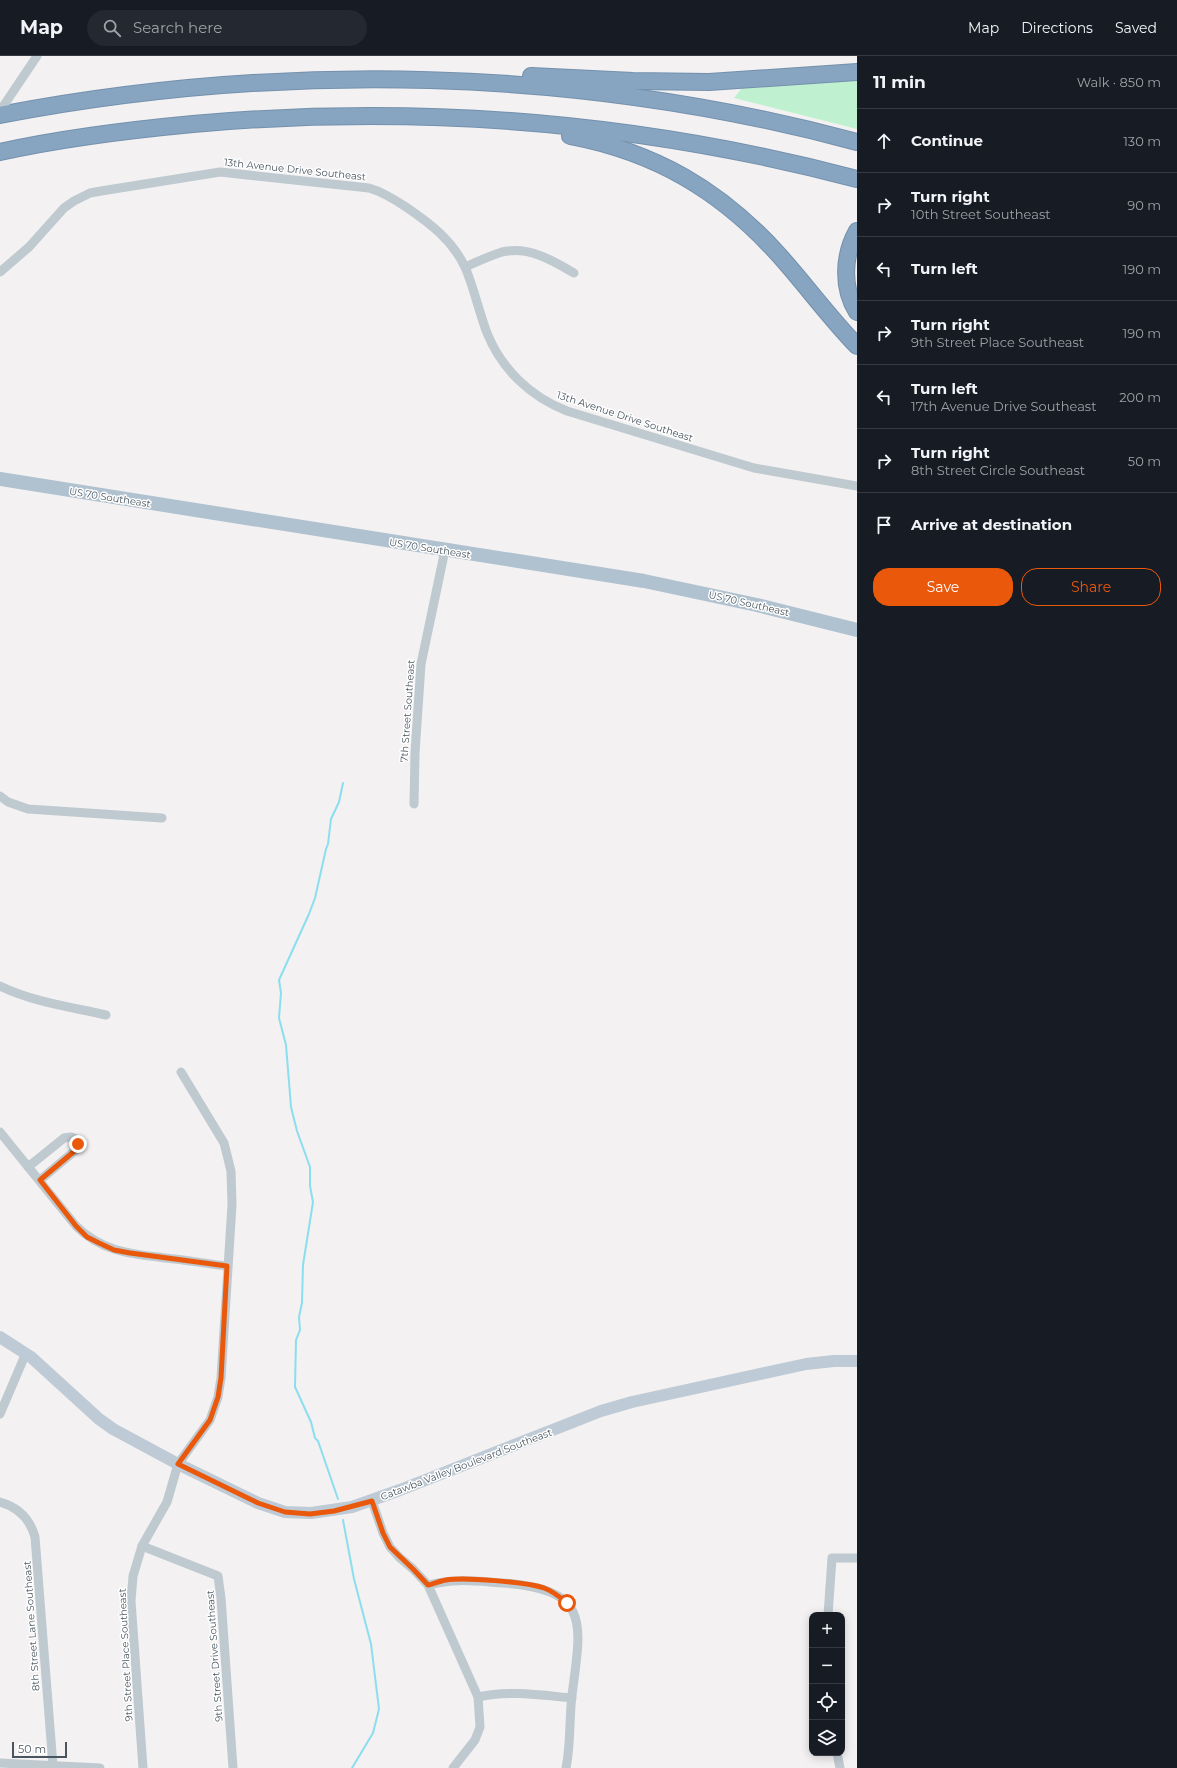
<!DOCTYPE html>
<html lang="en">
<head>
<meta charset="utf-8">
<style>
	:root { --surface:#171b24; --page:#242831; --text:#f1f3f6; --muted:#9ea1a6; --line:#363941; --accent:#ea580c }
	body { margin:0; font-family:Montserrat,sans-serif; background:var(--page); color:var(--text) }
	.controls { position:absolute; right:12px; bottom:12px; display:grid; overflow:hidden; border-radius:8px; box-shadow:0 2px 10px #0003 }
	.controls button { width:36px; height:36px; display:grid; place-items:center; padding:0; border:0; border-bottom:1px solid var(--line); background:var(--surface); color:var(--text); font:20px sans-serif }
	.scale { position:absolute; left:12px; bottom:10px; width:55px; box-sizing:border-box; padding-left:4px; border:2px solid #48555f; border-top:0; font-size:11px; line-height:14px; white-space:nowrap; color:#48555f; -webkit-text-stroke:3px #fff; paint-order:stroke }
	.stop { position:absolute; width:12px; height:12px; margin:-9px; border:3px solid #ea580c; border-radius:50%; background:#fff }
	.stop.end { background:#ea580c; border-color:#fff; box-shadow:0 1px 4px #0008 }
	.list { margin:0; padding:0; list-style:none }
	h2 { display:flex; justify-content:space-between; align-items:center; height:52px; margin:0; padding:0 16px; font-size:17px }
	h2 small { font-size:13px; font-weight:400; color:var(--muted) }
	.list li { display:grid; grid-template-columns:26px 1fr auto; gap:12px; align-items:center; box-sizing:border-box; height:64px; padding:0 16px; border-top:1px solid var(--line) }
	.list b { display:block; font-size:15px; white-space:nowrap }
	.list p { margin:0; font-size:13px; white-space:nowrap; color:var(--muted) }
	.list em { font-size:13px; font-style:normal; color:var(--muted) }
	.actions { display:flex; gap:8px; padding:12px 16px }
	.actions a { flex:1; padding:9px 0; border:1px solid var(--accent); border-radius:16px; text-align:center; font-size:14px; color:var(--accent) }
	.actions .main { background:var(--accent); color:#fff }
	.icon { flex:none; width:22px; height:22px; fill:none; stroke:currentColor; stroke-width:2; stroke-linecap:round; stroke-linejoin:round }
	.map { position:relative; flex:none; width:857px; height:1712px; overflow:hidden }
	header { display:flex; align-items:center; gap:24px; box-sizing:border-box; height:56px; padding:0 20px; background:var(--surface); border-bottom:1px solid var(--line) }
	header strong { font-size:19px }
	nav { display:flex; gap:22px; margin-inline-start:auto; font-size:14px }
	.search { width:280px; height:36px; background:var(--page); display:flex; align-items:center; gap:10px; box-sizing:border-box; padding:0 14px; border-radius:22px; color:var(--muted); font-size:15px }
	main { display:flex }
	aside { flex:1; background:var(--surface) }
	.map>svg:first-child { display:block }
</style>
</head>
<body>
<header>
<strong>Map</strong>
<div class="search"><svg class="icon" aria-label="search" viewBox="0 0 24 24"><circle cx="10" cy="10" r="6"/><path d="M15 15l6 6"/></svg>Search here</div>
<nav><a>Map</a><a>Directions</a><a>Saved</a></nav>
</header>
<main>
<div class="map">
<svg width="857" height="1712" viewBox="0 0 857 1712">
	<rect width="100%" height="100%" fill="#f3f1f1"/>
	<!-- green -->
	<polygon fill="#bff1d1" points="857,16 857,73 734,42 748,24"/>
	<g fill="none" stroke-linecap="round" stroke-linejoin="round">
		<!-- stream -->
		<g stroke="#8bdeef" stroke-width="2">
			<polyline points="338,1443 318,1385 315,1382 311,1366 295,1331 296,1284 300,1274 299,1261 302,1247 303,1209 313,1146 310,1130 310,1111 297,1075 291,1051 286,989 279,962 281,937 279,924 309,858 315,842 326,793 328,788 331,763 339,746 343,727"/>
			<polyline points="343,1464 354,1523 371,1588 379,1653 373,1677 352,1712"/>
		</g>
		<!-- highway casing -->
		<g stroke="#7390ad" stroke-width="18">
			<g id="highway">
				<polyline points="531,20 633,25 709,26 857,16"/>
				<path d="M 0,59 C 282,5 579,11 857,86"/>
				<path d="M 570,80 C 655,96 720,134 778,198 C 805,228 829,261 857,290"/>
				<path d="M 0,96 C 63,82 129,74 193,68 C 416,48 641,66 857,123"/>
				<path d="M 857,175 C 843,200 842,232 857,256"/>
			</g>
		</g>
		<!-- street -->
		<g stroke="#bec9d0" stroke-width="9">
			<polyline points="0,55 37,0"/>
			<path d="M 465,211 C 477,206 489,200 502,196 C 529,190 552,204 574,217"/>
			<path d="M 0,216 L 29,191 L 64,152 L 74,145 L 90,137 L 101,135 L 220,116 L 369,132 C 383,136 394,143 406,151 C 431,168 452,184 465,211 C 474,232 479,256 487,277 C 502,314 531,341 567,355 L 754,412 L 857,430"/>
			<polyline points="0,740 8,746 28,753 162,762"/>
			<polyline points="414,748 415,697 421,608 445,494"/>
			<path d="M 0,930 C 33,946 71,951 106,959"/>
			<path d="M 0,1076 L 76,1170 C 102,1196 132,1198 166,1202 C 187,1204 207,1208 227,1210"/>
			<polyline points="28,1111 64,1082 71,1081 76,1083 78,1088 77,1093 40,1124"/>
			<polyline points="0,1358 26,1297"/>
			<polyline points="372,1445 383,1477 390,1491 399,1501 413,1513 428,1529 478,1641 480,1671 475,1684 453,1712"/>
			<path d="M 0,1446 C 18,1451 30,1463 35,1481 L 53,1710"/>
			<polyline points="142,1490 218,1520 221,1542 233,1712"/>
			<path d="M 428,1529 C 455,1522 475,1525 503,1527 C 592,1533 581,1568 572,1639 C 569,1664 571,1688 566,1712"/>
			<polyline points="828,1559 832,1502 857,1502"/>
			<path d="M 478,1641 C 508,1634 540,1639 572,1642"/>
			<polyline points="837,1697 840,1712"/>
			<polyline points="0,1707 100,1712"/>
			<polyline points="143,1712 131,1545 133,1520 142,1490 167,1446 178,1408 210,1364 218,1341 221,1322 232,1149 231,1115 224,1087 181,1016"/>
		</g>
		<!-- secondary -->
		<polyline stroke="#becad5" stroke-width="12" points="0,1281 31,1301 99,1363 113,1373 178,1408 258,1447 285,1456 311,1457 352,1451 400,1434 601,1355 632,1346 806,1308 834,1305 857,1305"/>
		<!-- primary -->
		<polyline stroke="#b0c1d0" stroke-width="14" points="0,423 644,525 757,549 857,574"/>
		<!-- highway -->
		<use href="#highway" stroke="#87a5c1" stroke-width="16"/>
	</g>
	<g fill="none" stroke-linecap="round" stroke-linejoin="round">
		<!-- route -->
		<path stroke="#ea580c" stroke-width="5" d="M 78,1088 L 77,1093 L 40,1124 L 76,1170 L 87,1181 L 99,1187 L 114,1194 L 130,1197 L 227,1210 L 221,1322 L 218,1341 L 210,1364 L 178,1408 L 258,1447 L 285,1456 L 310,1458 L 334,1455 L 372,1445 L 383,1477 L 390,1491 L 413,1513 L 428,1529 C 433,1528 440,1525 446,1524 C 464,1521 527,1526 544,1532 C 553,1535 560,1541 567,1547"/>
	</g>
	<g text-anchor="middle" stroke-width="3" stroke-linejoin="round" paint-order="stroke">
		<!-- street labels -->
		<g font-size="10" fill="#48555f" stroke="#fff">
			<text transform="translate(295 113) rotate(6)" y="4">13th Avenue Drive Southeast</text>
			<text transform="translate(625 360) rotate(18)" y="4">13th Avenue Drive Southeast</text>
			<text transform="translate(110 441) rotate(9)" y="4">US 70 Southeast</text>
			<text transform="translate(430 492) rotate(9)" y="4">US 70 Southeast</text>
			<text transform="translate(749 547) rotate(13)" y="4">US 70 Southeast</text>
			<text transform="translate(407 655) rotate(-86)" y="4">7th Street Southeast</text>
			<text transform="translate(466 1408) rotate(-21)" y="4">Catawba Valley Boulevard Southeast</text>
			<text transform="translate(31 1570) rotate(-94)" y="4">8th Street Lane Southeast</text>
			<text transform="translate(125 1599) rotate(-93)" y="4">9th Street Place Southeast</text>
			<text transform="translate(214 1600) rotate(-94)" y="4">9th Street Drive Southeast</text>
		</g>
	</g>
</svg>
<div class="controls">
<button>+</button>
<button>−</button>
<button><svg class="icon" aria-label="locate" viewBox="0 0 24 24"><circle cx="12" cy="12" r="6"/><path d="M12 2v4M12 18v4M2 12h4M18 12h4"/></svg></button>
<button><svg class="icon" aria-label="layers" viewBox="0 0 24 24"><path d="M12 4l9 5-9 5-9-5zM3 14l9 5 9-5"/></svg></button>
</div>
<div class="scale">50 m</div>
<div class="stop" style="left:567px;top:1547px"></div>
<div class="stop end" style="left:78px;top:1088px"></div>
</div>
<aside>
<h2>11 min<small>Walk · 850 m</small></h2>
<ul class="list">
<li><svg class="icon" aria-label="ahead" viewBox="0 0 24 24"><path d="M12 20V5M6 11l6-6 6 6"/></svg><div><b>Continue</b></div><em>130 m</em></li>
<li><svg class="icon" aria-label="right" viewBox="0 0 24 24"><path d="M7 20v-9h11M14 6l5 5-5 5"/></svg><div><b>Turn right</b><p>10th Street Southeast</p></div><em>90 m</em></li>
<li><svg class="icon" aria-label="left" viewBox="0 0 24 24"><path d="M17 20v-9H6M10 6l-5 5 5 5"/></svg><div><b>Turn left</b></div><em>190 m</em></li>
<li><svg class="icon" aria-label="right" viewBox="0 0 24 24"><path d="M7 20v-9h11M14 6l5 5-5 5"/></svg><div><b>Turn right</b><p>9th Street Place Southeast</p></div><em>190 m</em></li>
<li><svg class="icon" aria-label="left" viewBox="0 0 24 24"><path d="M17 20v-9H6M10 6l-5 5 5 5"/></svg><div><b>Turn left</b><p>17th Avenue Drive Southeast</p></div><em>200 m</em></li>
<li><svg class="icon" aria-label="right" viewBox="0 0 24 24"><path d="M7 20v-9h11M14 6l5 5-5 5"/></svg><div><b>Turn right</b><p>8th Street Circle Southeast</p></div><em>50 m</em></li>
<li><svg class="icon" aria-label="arrive" viewBox="0 0 24 24"><path d="M6 21V4h12l-3 4 3 4H6"/></svg><div><b>Arrive at destination</b></div></li>
</ul>
<div class="actions"><a class="main">Save</a><a>Share</a></div>
</aside>
</main>
</body>
</html>
